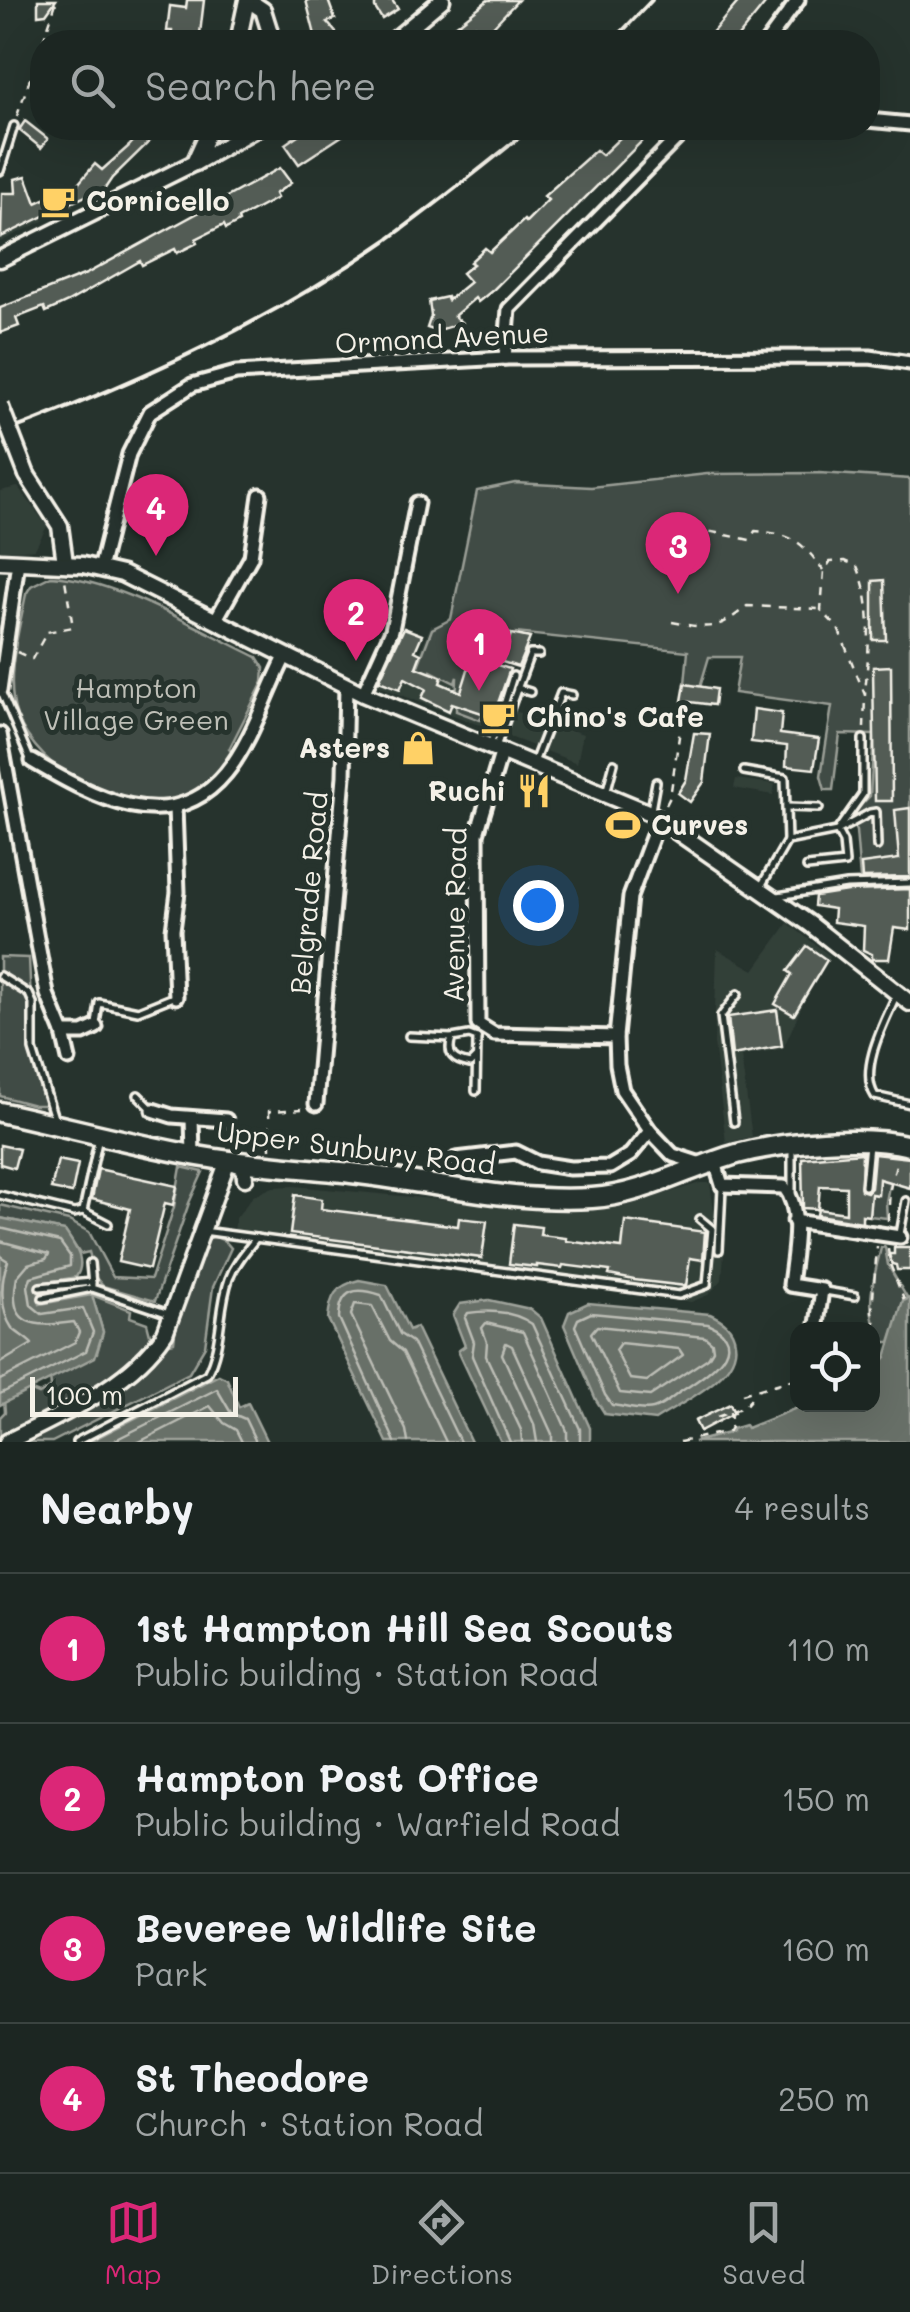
<!DOCTYPE html>
<html lang="en">
<head>
<meta charset="utf-8">
<style>
	:root { --surface:#1c2622; --page:#29322f; --text:#f1f3f6; --muted:#a0a5a5; --line:#3a4340; --accent:#db2777 }
	body { margin:0; font-family:Mali,sans-serif; background:var(--page); color:var(--text) }
	.controls { position:absolute; right:30px; bottom:30px; display:grid; overflow:hidden; border-radius:20px; box-shadow:0 10px 40px #0002 }
	.controls button { width:90px; height:90px; display:grid; place-items:center; padding:0; border:0; border-bottom:2px solid var(--line); background:var(--surface); color:var(--text); font:50px sans-serif }
	.scale { position:absolute; left:30px; bottom:25px; width:208px; box-sizing:border-box; padding-left:10px; border:5px solid #f4f1e8; border-top:0; font-size:28px; line-height:35px; white-space:nowrap; color:#f4f1e8; -webkit-text-stroke:8px #26332d; paint-order:stroke }
	.you { position:absolute; left:538px; top:905px; width:35px; height:35px; margin:-25px; border:8px solid #fff; border-radius:50%; background:#1a73e8; box-shadow:0 0 0 15px #1a73e833 }
	.badge { display:grid; place-items:center; width:65px; height:65px; border-radius:50%; background:var(--accent); color:#fff; font-size:32px; font-weight:700 }
	.pin { position:absolute; translate:-50% -82px; filter:drop-shadow(0 2px 5px #0008) }
	.pin::after { content:''; position:absolute; top:52px; width:35px; height:30px; background:inherit; clip-path:polygon(0 0,100% 0,50% 100%) }
	.list { margin:0; padding:0; list-style:none }
	h2 { display:flex; justify-content:space-between; align-items:center; height:130px; margin:0; padding:0 40px; font-size:42px }
	h2 small { font-size:32px; font-weight:400; color:var(--muted) }
	.list li { display:grid; grid-template-columns:65px 1fr auto; gap:30px; align-items:center; box-sizing:border-box; height:150px; padding:0 40px; border-top:2px solid var(--line) }
	.list b { display:block; font-size:38px; white-space:nowrap }
	.list p { margin:0; font-size:32px; white-space:nowrap; color:var(--muted) }
	.list em { font-size:32px; font-style:normal; color:var(--muted) }
	.icon { flex:none; width:55px; height:55px; fill:none; stroke:currentColor; stroke-width:2; stroke-linecap:round; stroke-linejoin:round }
	.map { position:relative; flex:none; width:910px; height:1442px; overflow:hidden }
	.search { position:absolute; background:var(--surface); box-shadow:0 10px 40px #0002; left:30px; right:30px; top:30px; height:110px; display:flex; align-items:center; gap:25px; box-sizing:border-box; padding:0 35px; border-radius:40px; color:var(--muted); font-size:38px }
	.sheet { height:730px; background:var(--surface) }
	nav { display:flex; justify-content:space-around; align-items:center; box-sizing:border-box; height:140px; border-top:2px solid var(--line); background:var(--surface); font-size:28px; color:var(--muted) }
	nav a { display:grid; justify-items:center; gap:5px }
	nav .on { color:var(--accent) }
	.map>svg:first-child { display:block }
</style>
</head>
<body>
<div class="map">
<svg width="910" height="1442" viewBox="0 0 910 1442">
	<rect width="100%" height="100%" fill="#26332d"/>
	<filter id="ink" filterUnits="userSpaceOnUse"><feTurbulence type="fractalNoise" baseFrequency=".01" numOctaves="2"/><feDisplacementMap in="SourceGraphic" scale="20" xChannelSelector="R" yChannelSelector="G"/><feConvolveMatrix kernelMatrix="1 2 1 2 8 2 1 2 1" color-interpolation-filters="sRGB"/></filter>
	<g filter="url(#ink)">
		<!-- built -->
		<g fill="#333f39">
			<polygon points="64,188 74,206 0,242 0,220"/>
			<polygon points="18,487 47,526 35,549 0,552 0,491"/>
			<polygon points="431,625 511,633 488,702 583,734 577,763 373,684 383,662 411,674"/>
			<polygon points="736,779 775,784 773,795 734,788"/>
			<polygon points="788,923 830,956 810,988 783,1049 741,1056 752,1137 726,1143 714,1043 717,949 754,970"/>
			<polygon points="700,1183 710,1183 716,1225 726,1226 722,1280 708,1295 691,1302 234,1230 236,1218 253,1196 273,1187 294,1186 561,1211 625,1206"/>
		</g>
		<!-- green -->
		<g fill="#414b45" stroke="#9a9e96" stroke-width="2.5">
			<polygon points="819,473 910,479 910,875 860,879 856,831 849,817 870,796 874,735 840,734 833,790 825,790 821,776 832,706 734,693 740,657 709,657 700,687 685,684 688,651 516,633 510,651 502,649 497,665 472,657 467,673 473,675 464,707 483,713 480,720 456,711 457,677 455,683 431,671 425,683 413,679 432,629 451,619 477,491 515,483 591,487 707,474"/>
			<path d="M 51,576 C 116,579 198,629 257,657 L 264,668 L 263,682 L 229,749 L 233,753 C 221,772 206,793 183,800 C 124,820 39,772 17,716 C 4,680 19,631 26,594 L 31,586 Z"/>
			<polygon points="0,957 29,958 33,1049 51,1105 34,1105 0,1096"/>
			<polygon points="181,1167 203,1172 189,1203 155,1301 103,1286 96,1278 89,1252 80,1254 65,1231 0,1218 0,1205 69,1221 89,1232 113,1277 151,1279 174,1207"/>
			<polygon points="891,1175 886,1202 887,1218 869,1216 871,1194 878,1194 879,1177"/>
			<path d="M 214,1236 L 225,1241 L 231,1248 L 213,1287 L 205,1346 L 189,1373 L 52,1442 L 0,1442 L 0,1417 L 5,1412 L 4,1399 L 24,1388 L 39,1394 L 51,1387 L 50,1377 L 97,1353 L 103,1332 L 92,1295 L 131,1310 L 130,1317 L 147,1323 L 152,1342 L 162,1345 L 174,1342 C 176,1328 175,1315 181,1301 C 183,1296 188,1293 191,1288 C 199,1269 193,1247 214,1236 Z"/>
			<path d="M 885,1247 L 888,1265 L 907,1298 L 903,1301 L 890,1342 L 882,1342 C 863,1311 873,1281 881,1248 Z"/>
		</g>
		<!-- water -->
		<g fill="#676f68" stroke="#9fa39b" stroke-width="2.5">
			<path d="M 0,1218 L 65,1231 C 75,1246 87,1261 76,1277 L 38,1284 L 40,1304 L 92,1295 L 103,1332 L 95,1357 L 0,1405 Z"/>
			<path d="M 359,1280 L 387,1285 L 409,1330 L 416,1327 L 471,1442 L 387,1442 L 328,1319 C 330,1296 335,1286 359,1280 Z"/>
			<polygon points="910,1298 910,1442 694,1442 732,1432 732,1429 745,1425 747,1428 804,1405 872,1404 873,1370 886,1357 903,1301"/>
			<polygon points="489,1300 530,1309 541,1318 590,1428 590,1442 501,1442 458,1351 465,1346 453,1315 460,1304"/>
			<path d="M 588,1303 L 710,1314 C 723,1320 733,1327 735,1342 C 741,1376 681,1403 655,1420 L 605,1414 L 596,1400 L 564,1325 L 569,1312 Z"/>
			<polygon points="219,1375 227,1379 239,1407 248,1403 267,1442 89,1442"/>
		</g>
		<g fill="none" stroke-linecap="round" stroke-linejoin="round">
			<!-- shore -->
			<g stroke="#bcbdb5" stroke-width="2.5">
				<polyline points="0,1228 60,1242 70,1256 70,1266 31,1277 28,1286 31,1305 42,1314 83,1308 93,1332 86,1351 0,1394"/>
				<path d="M 0,1241 L 49,1254 L 46,1259 L 28,1264 L 17,1277 C 6,1329 36,1327 74,1322 L 79,1332 L 75,1342 L 0,1380"/>
				<path d="M 0,1256 L 8,1261 C 0,1281 0,1310 12,1328 C 18,1334 27,1338 32,1344 L 0,1363"/>
				<path d="M 591,1313 L 708,1324 C 757,1345 700,1379 680,1392 C 673,1397 662,1407 653,1409 C 642,1412 623,1406 612,1405 L 605,1395 L 575,1326 L 578,1319 Z"/>
				<polygon points="597,1326 705,1337 712,1343 713,1350 708,1358 650,1396 620,1393 591,1333"/>
				<polygon points="620,1343 679,1349 683,1355 647,1381 630,1379 615,1350"/>
				<polyline points="111,1442 217,1389 231,1413 245,1419 256,1442"/>
				<polyline points="139,1442 210,1406 224,1423 236,1430 242,1442"/>
				<path d="M 395,1442 L 339,1318 C 340,1288 357,1287 381,1295 L 400,1334 L 412,1342 L 460,1442"/>
				<polyline points="408,1442 406,1430 351,1315 355,1304 372,1306 390,1341 403,1352 446,1442"/>
				<path d="M 510,1442 L 472,1356 L 474,1342 L 465,1318 L 468,1313 C 489,1310 514,1311 532,1324 L 580,1429 L 580,1442"/>
				<polyline points="522,1442 521,1430 486,1356 487,1342 482,1328 486,1323 523,1332 567,1431 567,1442"/>
				<polyline points="537,1442 534,1424 502,1354 506,1343 512,1346 552,1434 552,1442"/>
			</g>
		</g>
		<!-- building -->
		<g fill="#525c55" stroke="#f4f1e8" stroke-width="2.5">
			<polygon points="38,0 56,0 46,14 38,15"/>
			<polygon points="187,0 204,0 199,42 171,42 172,31 167,31 170,6 186,8"/>
			<polygon points="306,0 328,0 335,19 327,22 344,42 306,42 315,35"/>
			<polygon points="382,0 392,0 398,9 382,19 375,8 375,4"/>
			<polygon points="488,0 518,0 484,36 475,26 455,42 435,42"/>
			<polygon points="740,0 760,0 765,4 734,42 704,42"/>
			<polygon points="25,121 48,139 41,148 19,130"/>
			<polygon points="145,128 157,134 112,178 102,193 98,190 1,237 2,193 16,193 15,179 26,176 36,203 78,184 95,164 102,170 129,146"/>
			<polygon points="308,128 354,128 299,164 285,144"/>
			<polygon points="618,128 655,128 493,290 478,302 475,298 454,316 462,323 436,331 427,328 431,316 429,301 447,297 448,300 470,282 462,273 473,264 470,262 485,248 490,252 524,220 526,222 548,200 544,196 596,150 602,155 624,134"/>
			<polygon points="280,168 291,183 275,194 277,198 238,219 239,222 226,229 224,225 196,239 197,243 177,253 175,249 142,265 140,261 68,302 46,312 44,307 16,318 19,326 0,333 0,308 86,274"/>
			<polygon points="884,580 886,640 873,640 873,581"/>
			<polygon points="404,628 422,635 415,651 421,654 416,667 442,677 440,683 461,692 472,657 510,669 497,706 501,714 499,721 491,724 483,720 485,714 452,703 449,711 422,698 426,689 405,678 400,689 379,681"/>
			<polygon points="511,634 530,638 518,667 502,662"/>
			<polygon points="891,666 892,801 875,801 873,667"/>
			<polygon points="685,684 716,689 714,705 682,701"/>
			<polygon points="754,709 782,713 780,734 819,739 814,769 786,766 787,746 751,742"/>
			<polygon points="694,733 710,734 704,782 690,802 678,793 686,780"/>
			<polygon points="910,808 910,877 862,878 861,864 899,859 895,810"/>
			<polygon points="910,889 910,930 894,928 889,959 872,959 872,954 863,950 864,926 833,922 834,909 814,906 815,896 847,891"/>
			<polygon points="807,946 827,960 794,1015 775,1004 792,974 788,971"/>
			<polygon points="777,1010 782,1046 732,1055 728,1017"/>
			<polygon points="0,1145 19,1149 14,1168 0,1164"/>
			<polygon points="862,1153 861,1190 867,1192 871,1188 874,1154 910,1158 910,1188 879,1179 878,1195 871,1194 869,1216 862,1215 862,1222 817,1215 818,1209 846,1213 846,1187 820,1186 818,1209 803,1208 802,1158"/>
			<polygon points="58,1160 78,1164 72,1193 51,1189"/>
			<polygon points="98,1169 177,1186 173,1205 165,1203 149,1269 118,1262 130,1209 92,1199"/>
			<polygon points="295,1195 322,1199 321,1209 458,1226 459,1218 487,1221 482,1258 290,1234"/>
			<polygon points="625,1221 705,1232 703,1260 690,1258 686,1286 634,1280 609,1275 610,1271 563,1265 562,1268 537,1265 537,1267 509,1264 514,1224 541,1227 540,1235 566,1238 566,1241 622,1248"/>
			<polygon points="894,1248 910,1248 910,1270 897,1270 896,1265 892,1264 889,1254 894,1254"/>
			<polygon points="730,1404 734,1413 700,1431 695,1421"/>
		</g>
		<g fill="none" stroke-linecap="round" stroke-linejoin="round">
			<!-- service casing -->
			<g stroke="#f4f1e8" stroke-width="12">
				<g id="service">
					<polyline points="0,171 14,126"/>
					<polyline points="517,688 530,692"/>
					<polyline points="1,691 30,759"/>
					<polyline points="503,708 513,676"/>
					<polyline points="491,742 496,727"/>
					<polyline points="496,747 530,654 539,654"/>
					<polyline points="535,760 561,693 572,695"/>
					<polyline points="744,771 785,778 787,841 760,888"/>
					<polyline points="606,793 614,763"/>
					<polyline points="786,807 819,808"/>
					<polyline points="651,810 656,782"/>
					<polyline points="787,841 837,831 863,794 863,739"/>
					<polyline points="807,867 845,863 843,842 837,831 870,813 876,812 877,846"/>
					<polyline points="778,896 846,885 910,883"/>
					<polyline points="0,976 29,994 33,1003 33,1050 54,1118"/>
					<path d="M 896,996 C 885,1021 858,1070 875,1096 L 910,1104"/>
					<polyline points="96,1024 99,1003 138,1011 173,997"/>
					<polyline points="409,1036 452,1038"/>
					<path d="M 476,1058 L 470,1064 C 454,1061 446,1055 452,1038 L 469,1035 L 477,1038"/>
					<polyline points="476,1091 477,1038"/>
					<polyline points="138,1095 151,1108"/>
					<polyline points="734,1122 721,1016 738,994"/>
					<polyline points="792,1149 792,1193"/>
					<polyline points="865,1186 869,1144"/>
					<polyline points="0,1195 74,1213 83,1211 108,1224"/>
					<polyline points="83,1211 99,1137"/>
					<polyline points="203,1231 679,1295 707,1285 712,1229 700,1219"/>
					<polyline points="900,1234 906,1201"/>
					<polyline points="719,1250 722,1188"/>
					<polyline points="90,1263 92,1285"/>
					<polyline points="40,1287 92,1282"/>
					<polyline points="825,1291 855,1296"/>
					<polyline points="43,1298 92,1288 169,1314"/>
					<path d="M 76,1442 L 207,1374 C 223,1344 218,1310 229,1279 C 235,1263 246,1251 256,1238"/>
				</g>
			</g>
			<!-- minor casing -->
			<g stroke="#f4f1e8" stroke-width="19">
				<g id="minor">
					<polyline points="767,42 798,0"/>
					<polyline points="868,120 910,124"/>
					<polyline points="505,358 509,309 687,128"/>
					<polyline points="100,569 129,454 150,412 192,385 236,373 505,358 870,357 910,363"/>
					<polyline points="215,621 251,557 260,495"/>
					<polyline points="0,690 18,562"/>
					<polyline points="363,694 392,630 417,503"/>
					<polyline points="0,734 47,994 63,1033 69,1059"/>
					<polyline points="502,750 477,834 478,1024 494,1034 616,1037"/>
					<path d="M 32,761 C 92,796 170,841 226,773 C 252,741 266,694 285,657"/>
					<polyline points="175,807 178,892 173,930 176,997"/>
					<polyline points="659,819 630,897 616,1037 617,1065 622,1090 650,1131 673,1155 704,1165"/>
					<polyline points="63,1033 83,1033 96,1027"/>
					<polyline points="316,1104 344,776 346,686"/>
					<polyline points="153,1110 172,1116 226,1120"/>
					<polyline points="192,1118 193,1155"/>
					<polyline points="456,1159 516,1152 538,1163 570,1168 610,1167 630,1155 650,1131"/>
					<path d="M 715,1162 L 722,1185 L 784,1187 C 804,1211 793,1255 790,1285 L 822,1290 L 817,1324"/>
					<polyline points="794,1221 900,1237"/>
				</g>
			</g>
			<!-- tertiary casing -->
			<g stroke="#f4f1e8" stroke-width="21">
				<g id="tertiary">
					<polyline points="248,0 263,10 273,42"/>
					<polyline points="238,42 247,0"/>
					<polyline points="392,42 442,0"/>
					<polyline points="195,163 257,128"/>
					<polyline points="0,259 194,163 210,128"/>
					<polyline points="27,475 60,526 65,563"/>
					<polyline points="0,561 83,565 122,574 363,694 650,813 810,924 910,1003"/>
					<path d="M 7,1442 C 62,1414 130,1386 165,1333 L 228,1160 L 244,1167 L 245,1178"/>
				</g>
			</g>
			<!-- trunk casing -->
			<g stroke="#f4f1e8" stroke-width="25">
				<path id="trunk" d="M 0,1112 C 64,1126 128,1143 192,1155 C 245,1165 298,1167 351,1173 C 431,1182 510,1203 592,1198 C 643,1195 688,1168 737,1154 C 784,1142 862,1134 910,1146"/>
			</g>
			<!-- path -->
			<g stroke="#f4f1e8" stroke-width="2.5" stroke-dasharray="8 8" stroke-linecap="butt">
				<polyline points="43,41 57,0"/>
				<polyline points="17,116 42,44"/>
				<path d="M 681,538 L 698,529 L 750,540 L 755,531 C 791,534 801,540 823,570"/>
				<path d="M 672,622 C 710,629 717,631 747,606 L 819,609"/>
				<polyline points="17,652 32,659 47,632 73,627 65,580"/>
				<path d="M 864,728 L 865,695 L 838,628 L 821,610 L 824,571 L 830,562 L 845,561 L 857,566 C 875,606 868,652 865,695"/>
				<polyline points="666,805 670,797 684,703"/>
				<polyline points="270,1149 269,1111 302,1109"/>
				<polyline points="888,1221 890,1189 897,1160"/>
				<polyline points="888,1249 890,1264 904,1300"/>
				<polyline points="872,1359 879,1344 872,1311 877,1246"/>
				<polyline points="742,1394 798,1378"/>
				<polyline points="717,1417 745,1406 750,1400 751,1392"/>
				<polyline points="680,1442 729,1431 732,1425 730,1412"/>
			</g>
			<!-- service -->
			<use href="#service" stroke="#26332d" stroke-width="5"/>
			<!-- minor -->
			<use href="#minor" stroke="#26332d" stroke-width="11"/>
			<!-- tertiary -->
			<use href="#tertiary" stroke="#26332d" stroke-width="14"/>
			<!-- trunk -->
			<use href="#trunk" stroke="#26332d" stroke-width="18"/>
			<!-- rail -->
			<g stroke="#f4f1e8" stroke-width="4">
				<polyline points="612,42 652,0"/>
				<path d="M 0,434 C 134,384 269,322 387,240 C 436,204 484,166 531,128"/>
			</g>
			<!-- tertiary-bridge casing -->
			<g stroke="#f4f1e8" stroke-width="21" stroke-linecap="butt">
				<polyline id="tertiary-bridge" points="0,405 27,475"/>
			</g>
			<!-- tertiary-bridge -->
			<use href="#tertiary-bridge" stroke="#26332d" stroke-width="14"/>
		</g>
	</g>
	<!-- icons -->
	<defs>
		<g id="cafe-bare" transform="scale(2.7)"><path d="M-5.5-4.5H6V0H3Q3 3.5 0 3.5H-2.5Q-5.5 3.5-5.5 0ZM3-3.2v2h1.7v-2ZM-6 4.5H4V6H-6Z" fill="#ffd166" stroke="#26332d" stroke-width="2.5" paint-order="stroke"/></g>
		<g id="shop-bare" transform="scale(2.7)"><path d="M-5-2.5h2.3a2.7 3.5 0 0 1 5.4 0H5L5.5 6h-11ZM-1.5-2.5h3a1.5 2.3 0 0 0-3 0Z" fill="#ffd166" stroke="#26332d" stroke-width="2.5" paint-order="stroke"/></g>
		<g id="restaurant-bare" transform="scale(2.7)"><path d="M-5-6h1v4h1v-4h1v4h1v-4h1v5L-1.5 .5V6h-2V.5L-5-1ZM5-6V6H3V1.5H1.5Q1.5-4 5-6Z" fill="#ffd166" stroke="#26332d" stroke-width="2.5" paint-order="stroke"/></g>
		<g id="stadium-bare" transform="scale(2.7)"><path d="M0-5a6.5 5 0 1 0 0 10a6.5 5 0 1 0 0-10ZM-3.5-1.8h7v3.6h-7Z" fill="#ffd166" stroke="#26332d" stroke-width="2.5" paint-order="stroke"/></g>
	</defs>
	<g fill-rule="evenodd">
		<use href="#cafe-bare" x="58" y="201"/>
		<use href="#cafe-bare" x="498" y="717"/>
		<use href="#shop-bare" x="418" y="748"/>
		<use href="#restaurant-bare" x="534" y="791"/>
		<use href="#stadium-bare" x="623" y="825"/>
	</g>
	<g text-anchor="middle" stroke-width="10" stroke-linejoin="round" paint-order="stroke">
		<!-- poi labels -->
		<g font-size="28" font-weight="bold" fill="#f4f1e8" stroke="#26332d" text-anchor="start">
			<text x="86" y="211">Cornicello</text>
			<text x="526" y="727">Chino's Cafe</text>
			<text x="390" y="758" text-anchor="end">Asters</text>
			<text x="506" y="801" text-anchor="end">Ruchi</text>
			<text x="651" y="835">Curves</text>
		</g>
		<!-- street labels -->
		<g font-size="28" fill="#f4f1e8" stroke="#26332d">
			<text transform="translate(442 338) rotate(-3)" y="10">Ormond Avenue</text>
			<text transform="translate(309 893) rotate(-85)" y="10">Belgrade Road</text>
			<text transform="translate(455 915) rotate(-89)" y="10">Avenue Road</text>
			<text transform="translate(356 1148) rotate(7)" y="10">Upper Sunbury Road</text>
		</g>
		<!-- park labels -->
		<g font-size="28" fill="#bebfb7" stroke="#26332d">
			<text x="136" y="698">Hampton<tspan x="136" dy="32">Village Green</tspan></text>
		</g>
	</g>
</svg>
<div class="controls">
<button><svg class="icon" aria-label="locate" viewBox="0 0 24 24"><circle cx="12" cy="12" r="6"/><path d="M12 2v4M12 18v4M2 12h4M18 12h4"/></svg></button>
</div>
<div class="scale">100 m</div>
<div class="you"></div>
<div class="pin badge" style="left:479px;top:691px">1</div>
<div class="pin badge" style="left:356px;top:661px">2</div>
<div class="pin badge" style="left:678px;top:594px">3</div>
<div class="pin badge" style="left:156px;top:556px">4</div>
<div class="search"><svg class="icon" aria-label="search" viewBox="0 0 24 24"><circle cx="10" cy="10" r="6"/><path d="M15 15l6 6"/></svg>Search here</div>
</div>
<section class="sheet">
<h2>Nearby<small>4 results</small></h2>
<ul class="list">
<li><span class="badge">1</span><div><b>1st Hampton Hill Sea Scouts</b><p>Public building · Station Road</p></div><em>110 m</em></li>
<li><span class="badge">2</span><div><b>Hampton Post Office</b><p>Public building · Warfield Road</p></div><em>150 m</em></li>
<li><span class="badge">3</span><div><b>Beveree Wildlife Site</b><p>Park</p></div><em>160 m</em></li>
<li><span class="badge">4</span><div><b>St Theodore</b><p>Church · Station Road</p></div><em>250 m</em></li>
</ul>
</section>
<nav>
<a class="on"><svg class="icon" aria-label="map" viewBox="0 0 24 24"><path d="M3 6l6-2 6 2 6-2v14l-6 2-6-2-6 2zM9 4v14M15 6v14"/></svg>Map</a>
<a><svg class="icon" aria-label="directions" viewBox="0 0 24 24"><path d="M12 3l9 9-9 9-9-9zM9 14v-3h6M13 9l2 2-2 2"/></svg>Directions</a>
<a><svg class="icon" aria-label="saved" viewBox="0 0 24 24"><path d="M7 4h10v16l-5-4-5 4z"/></svg>Saved</a>
</nav>
</body>
</html>
